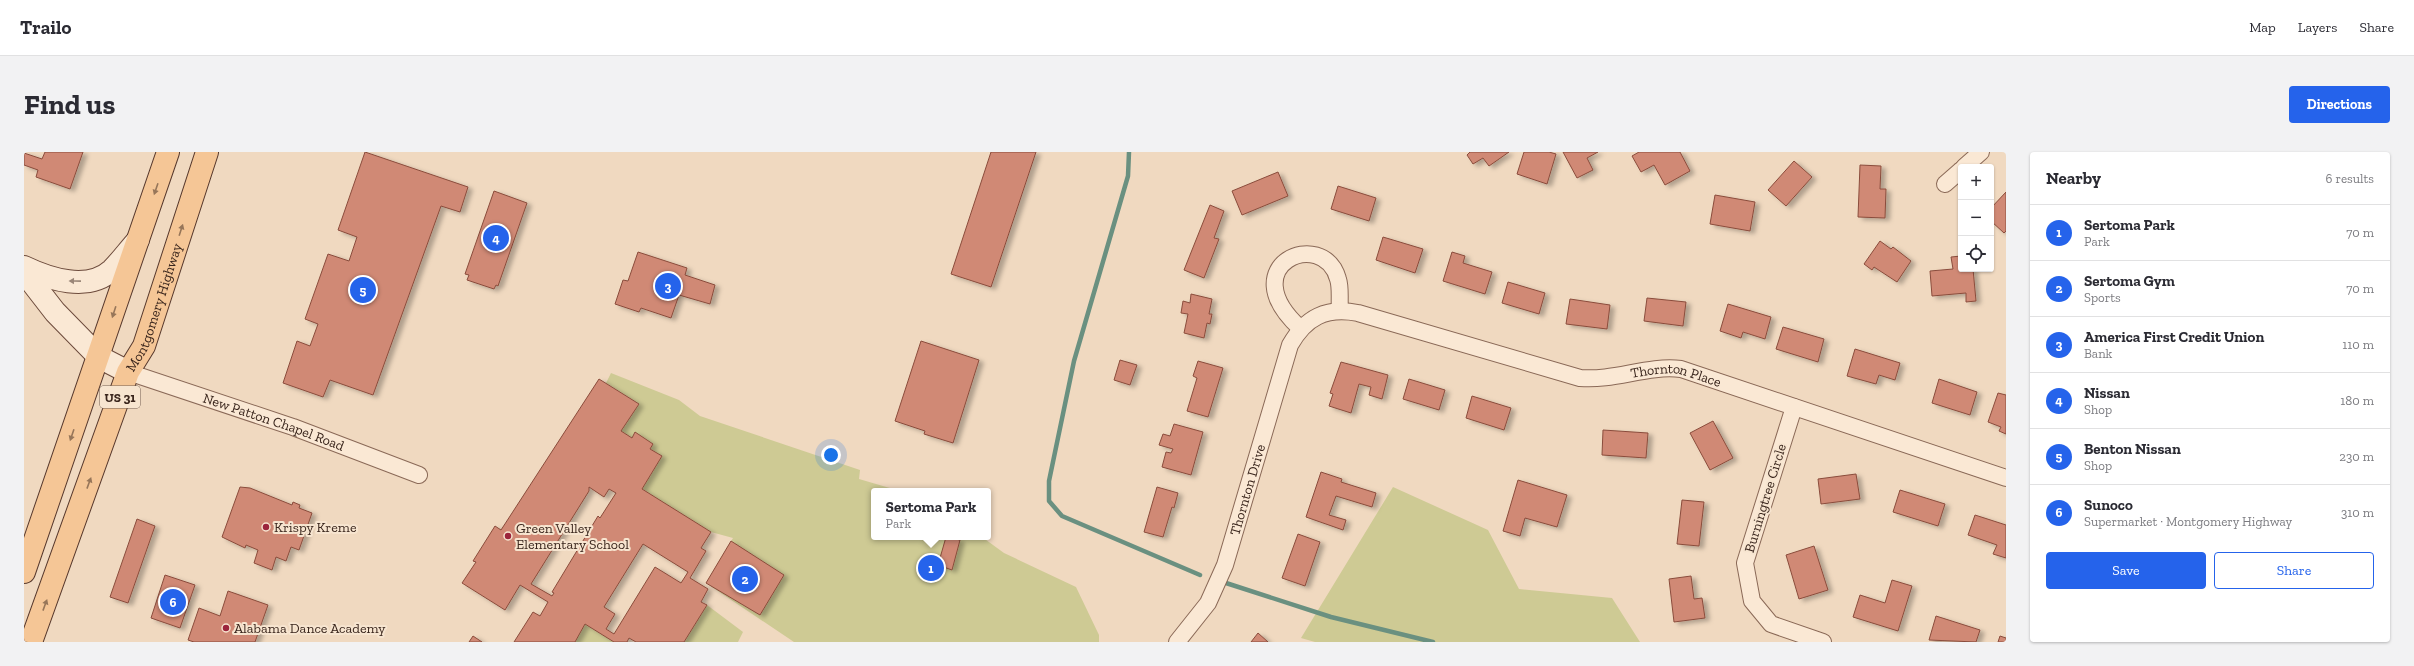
<!DOCTYPE html>
<html lang="en">
<head>
<meta charset="utf-8">
<style>
	:root { --surface:#fff; --page:#f2f2f3; --text:#2b2b33; --muted:#7c7c81; --line:#e1e1e2; --accent:#2563eb }
	body { margin:0; font-family:"Zilla Slab",serif; background:var(--page); color:var(--text) }
	.controls { position:absolute; right:12px; top:12px; display:grid; overflow:hidden; border-radius:4px; box-shadow:0 1px 3px #0004 }
	.controls button { width:36px; height:36px; display:grid; place-items:center; padding:0; border:0; border-bottom:1px solid var(--line); background:var(--surface); color:var(--text); font:20px sans-serif }
	.you { position:absolute; left:807px; top:303px; width:14px; height:14px; margin:-10px; border:3px solid #fff; border-radius:50%; background:#1a73e8; box-shadow:0 0 0 6px #1a73e833 }
	.badge { display:grid; place-items:center; width:26px; height:26px; border-radius:50%; background:var(--accent); color:#fff; font-size:13px; font-weight:700 }
	.pin { position:absolute; translate:-50% -50%; border:2px solid #fff; box-shadow:0 1px 4px #0006 }
	.popup { position:absolute; left:847px; top:336px; width:120px; height:52px; box-sizing:border-box; display:grid; place-content:center; border-radius:4px; background:var(--surface); filter:drop-shadow(0 1px 3px #0005); font-size:13px; white-space:nowrap; color:var(--muted) }
	.popup b { font-size:15px; color:var(--text) }
	.popup::after { content:''; position:absolute; left:50%; top:100%; margin-left:-8px; border:8px solid transparent; border-top-color:var(--surface) }
	.list { margin:0; padding:0; list-style:none }
	h2 { display:flex; justify-content:space-between; align-items:center; height:52px; margin:0; padding:0 16px; font-size:17px }
	h2 small { font-size:13px; font-weight:400; color:var(--muted) }
	.list li { display:grid; grid-template-columns:26px 1fr auto; gap:12px; align-items:center; box-sizing:border-box; height:56px; padding:0 16px; border-top:1px solid var(--line) }
	.list b { display:block; font-size:15px; white-space:nowrap }
	.list p { margin:0; font-size:13px; white-space:nowrap; color:var(--muted) }
	.list em { font-size:13px; font-style:normal; color:var(--muted) }
	.actions { display:flex; gap:8px; padding:12px 16px }
	.actions a { flex:1; padding:9px 0; border:1px solid var(--accent); border-radius:4px; text-align:center; font-size:14px; color:var(--accent) }
	.actions .main { background:var(--accent); color:#fff }
	.icon { flex:none; width:22px; height:22px; fill:none; stroke:currentColor; stroke-width:2; stroke-linecap:round; stroke-linejoin:round }
	.map { position:relative; flex:none; width:1982px; height:490px; overflow:hidden; border-radius:4px }
	header { display:flex; align-items:center; gap:24px; box-sizing:border-box; height:56px; padding:0 20px; background:var(--surface); border-bottom:1px solid var(--line) }
	header strong { font-size:19px }
	nav { display:flex; gap:22px; margin-inline-start:auto; font-size:14px }
	.intro { display:flex; align-items:center; justify-content:space-between; box-sizing:border-box; height:96px; padding:0 24px }
	h1 { margin:0; font-size:28px }
	.button { padding:10px 18px; border-radius:4px; background:var(--accent); color:#fff; font-size:14px; font-weight:700 }
	main { display:flex; gap:24px; padding:0 24px }
	aside { flex:1; background:var(--surface); border-radius:4px; box-shadow:0 1px 3px #0004 }
	.map>svg:first-child { display:block }
</style>
</head>
<body>
<header>
<strong>Trailo</strong>
<nav><a>Map</a><a>Layers</a><a>Share</a></nav>
</header>
<div class="intro"><h1>Find us</h1><a class="button">Directions</a></div>
<main>
<div class="map">
<svg width="1982" height="490" viewBox="0 0 1982 490">
	<defs>
		<filter id="shadow"><feDropShadow dx="4.5" dy="2.5" stdDeviation="2" flood-color="#0004"/></filter>
	</defs>
	<rect width="100%" height="100%" fill="#f0d9c0"/>
	<!-- green -->
	<g fill="#ceca94">
		<polygon points="587,221 655,248 676,264 836,318 835,327 876,339 850,339 850,385 958,385 980,401 1052,435 1075,483 1075,490 770,490 682,431 709,386 687,380 618,337 638,304 626,297 629,292 611,281 608,286 597,279 615,252 582,231"/>
		<polygon points="1369,335 1464,378 1495,437 1588,446 1616,490 1291,490 1277,486"/>
		<polygon points="683,453 719,480 714,490 660,490"/>
		<polygon points="561,472 590,490 551,490"/>
	</g>
	<g fill="none" stroke-linecap="round" stroke-linejoin="round">
		<!-- stream -->
		<g stroke="#6a9080" stroke-width="4.5">
			<polyline points="1105,0 1104,24 1050,209 1025,329 1025,349 1038,364 1176,423"/>
			<polyline points="1202,431 1307,465 1409,490"/>
		</g>
	</g>
	<!-- building -->
	<g fill="#d08974" stroke="#8a4c3c" fill-rule="evenodd" filter="url(#shadow)">
		<polygon points="21,0 59,0 46,37 12,25 14,18 0,13 0,1 18,7"/>
		<polygon points="341,0 444,35 436,60 417,54 349,243 306,228 299,245 259,231 273,189 286,194 294,172 281,167 304,102 325,109 333,85 314,78"/>
		<polygon points="967,0 1012,0 967,135 927,122"/>
		<polygon points="1446,0 1485,0 1465,14 1459,6 1449,12 1443,3"/>
		<polygon points="1500,0 1525,0 1532,2 1523,32 1493,22"/>
		<polygon points="1539,0 1574,0 1563,6 1569,18 1553,26"/>
		<polygon points="1615,0 1656,0 1666,19 1641,33 1630,13 1617,20 1608,4"/>
		<polygon points="1770,9 1788,25 1762,54 1744,38"/>
		<polygon points="1836,13 1857,14 1856,37 1862,37 1861,66 1834,65"/>
		<polygon points="1254,20 1264,44 1218,63 1208,39"/>
		<polygon points="1314,34 1352,46 1345,69 1307,57"/>
		<polygon points="470,39 503,51 474,134 472,133 470,137 443,128 445,123 441,122"/>
		<polygon points="1982,40 1982,79 1980,81 1967,69 1967,56"/>
		<polygon points="1691,43 1731,50 1726,79 1686,72"/>
		<polygon points="1186,53 1200,59 1190,86 1195,87 1180,126 1160,118"/>
		<polygon points="1359,85 1399,97 1391,121 1352,108"/>
		<polygon points="1856,89 1867,97 1869,95 1887,109 1873,130 1850,115 1848,118 1840,112"/>
		<polygon points="614,100 663,116 661,123 691,133 686,152 655,143 647,166 617,156 615,160 591,152 599,128 604,129"/>
		<polygon points="1428,100 1441,104 1439,111 1468,120 1461,142 1419,129"/>
		<polygon points="1937,104 1937,117 1949,117 1952,149 1942,150 1942,141 1908,144 1906,119 1929,117 1927,105"/>
		<polygon points="1484,130 1521,141 1515,162 1478,151"/>
		<polygon points="1167,142 1188,147 1185,162 1188,162 1186,172 1183,171 1180,186 1160,181 1164,162 1157,161 1159,149 1166,151"/>
		<polygon points="1623,146 1662,150 1659,174 1620,169"/>
		<polygon points="1546,147 1586,153 1583,177 1542,172"/>
		<polygon points="1704,152 1747,165 1741,187 1719,180 1717,186 1696,179"/>
		<polygon points="1759,175 1800,187 1794,210 1752,197"/>
		<polygon points="897,189 955,208 929,291 900,282 901,279 871,269"/>
		<polygon points="1831,197 1876,211 1871,228 1855,223 1852,232 1823,224"/>
		<polygon points="1096,208 1113,213 1106,233 1090,228"/>
		<polygon points="1174,209 1199,216 1184,265 1163,259 1173,226 1169,224"/>
		<polygon points="1317,210 1364,223 1358,247 1345,243 1347,235 1335,232 1327,261 1305,254 1309,242 1306,241"/>
		<path d="M 575,227 L 615,252 L 597,279 L 608,286 L 611,280 L 629,292 L 626,297 L 638,304 L 618,337 L 687,380 L 677,396 L 682,399 L 666,426 L 684,437 L 677,450 L 683,453 L 660,490 L 612,490 L 605,486 L 603,490 L 590,490 L 561,472 L 551,490 L 490,490 L 509,460 L 516,464 L 524,450 L 496,433 L 481,458 L 438,431 L 452,410 L 449,409 L 471,374 L 477,378 ZM 565,335 L 580,345 L 585,337 L 592,341 L 576,366 L 574,364 L 528,440 L 530,441 L 528,444 L 507,432 L 565,339 ZM 619,392 L 664,420 L 657,431 L 631,415 L 590,482 L 582,477 L 591,462 L 580,455 Z"/>
		<polygon points="1385,227 1421,238 1415,258 1379,247"/>
		<polygon points="1915,227 1953,240 1946,263 1908,251"/>
		<polygon points="1974,241 1982,243 1982,282 1975,279 1977,275 1964,270"/>
		<polygon points="1448,244 1487,256 1480,278 1442,266"/>
		<polygon points="1689,269 1709,306 1686,318 1666,281"/>
		<polygon points="1150,272 1179,280 1167,323 1138,315 1142,300 1147,301 1149,297 1135,293 1139,282 1146,284"/>
		<polygon points="1579,278 1624,281 1622,306 1578,303"/>
		<polygon points="1297,320 1318,327 1317,330 1352,341 1348,355 1312,344 1305,363 1322,368 1319,378 1282,365"/>
		<polygon points="1832,322 1836,347 1797,352 1794,327"/>
		<polygon points="1494,328 1543,343 1533,375 1501,366 1496,384 1479,379"/>
		<polygon points="216,335 226,336 268,353 269,350 276,353 275,356 288,361 275,398 267,395 262,409 252,405 248,418 230,411 234,398 222,393 221,396 198,385"/>
		<polygon points="1133,335 1154,341 1150,356 1148,355 1139,385 1120,380"/>
		<polygon points="1876,338 1921,352 1914,374 1869,360"/>
		<polygon points="1658,348 1680,350 1675,394 1653,392"/>
		<polygon points="1951,363 1982,373 1982,406 1969,402 1973,393 1944,383"/>
		<polygon points="113,367 131,374 104,451 86,445"/>
		<polygon points="1274,382 1296,390 1281,434 1258,426"/>
		<polygon points="922,385 936,388 928,418 914,413"/>
		<polygon points="707,389 760,423 736,463 682,431"/>
		<polygon points="1790,394 1804,438 1775,447 1762,403"/>
		<polygon points="141,423 171,433 156,476 127,466"/>
		<polygon points="1667,424 1670,447 1678,446 1681,466 1650,470 1645,427"/>
		<polygon points="1868,428 1888,434 1874,479 1829,465 1836,443 1861,451"/>
		<polygon points="204,439 244,453 231,490 170,490 164,488 175,456 196,464"/>
		<polygon points="1912,464 1956,478 1952,490 1905,488"/>
		<polygon points="1234,481 1244,490 1227,490"/>
		<polygon points="449,484 458,490 445,490"/>
		<polygon points="1976,484 1982,486 1982,490 1974,490"/>
	</g>
	<g fill="none" stroke-linecap="round" stroke-linejoin="round">
		<!-- minor casing -->
		<g stroke="#8a6957" stroke-width="18">
			<g id="minor">
				<polyline points="1940,15 1957,0"/>
				<polyline points="1921,32 1937,18"/>
				<path d="M 1276,176 C 1207,113 1299,74 1314,127 C 1317,136 1315,148 1316,158"/>
				<path id="s1" d="M 104,220 L 269,275 L 395,323"/>
				<polyline points="1770,255 1721,411 1728,449 1747,472 1799,490"/>
				<path id="s2" d="M 1153,490 L 1184,451 L 1201,413 L 1266,193 C 1282,165 1302,155 1334,161 L 1556,226 C 1591,229 1623,213 1657,217 L 1982,326"/>
			</g>
		</g>
		<!-- secondary casing -->
		<g stroke="#6c4a3b" stroke-width="24">
			<g id="secondary">
				<path d="M 0,115 C 25,127 64,140 88,118 C 97,109 105,98 114,88"/>
				<polyline points="0,120 31,160 75,205 104,220"/>
			</g>
		</g>
		<!-- primary casing -->
		<g stroke="#57382c" stroke-width="24">
			<g id="primary">
				<polyline points="0,420 144,0"/>
				<path id="s3" d="M 7,490 L 104,220 L 120,194 L 183,0"/>
			</g>
		</g>
		<!-- minor -->
		<use href="#minor" stroke="#fae8d4" stroke-width="16"/>
		<!-- secondary -->
		<use href="#secondary" stroke="#fae8d4" stroke-width="22"/>
		<!-- primary -->
		<use href="#primary" stroke="#f5c696" stroke-width="22"/>
	</g>
	<!-- one-way arrows -->
	<defs><path id="oneway-solid" d="M-6-.8H1V-3.2L6.5 0L1 3.2V.8H-6Z"/></defs>
	<g fill="#977659">
		<use href="#oneway-solid" transform="translate(132 37) rotate(109)"/>
		<use href="#oneway-solid" transform="translate(157 78) rotate(-72)"/>
		<use href="#oneway-solid" transform="translate(90 160) rotate(108)"/>
		<use href="#oneway-solid" transform="translate(48 283) rotate(109)"/>
		<use href="#oneway-solid" transform="translate(65 331) rotate(-70)"/>
		<use href="#oneway-solid" transform="translate(21 453) rotate(-70)"/>
	</g>
	<use fill="#9a8678" href="#oneway-solid" transform="translate(51 129) rotate(-179)"/>
	<!-- markers -->
	<g fill="#9c253c" stroke="#f7e5d0" stroke-width="1.5">
		<circle cx="242" cy="375" r="4"/>
		<circle cx="484" cy="384" r="4"/>
		<circle cx="202" cy="476" r="4"/>
	</g>
	<g text-anchor="middle" stroke-width="4" stroke-linejoin="round" paint-order="stroke">
		<!-- shield labels -->
		<rect fill="#f7e5d0" stroke="#725f52" stroke-width="1" x="76" y="234" width="40" height="22" rx="3"/>
		<g font-size="13" font-weight="bold" fill="#39251c">
			<text x="96" y="250">US 31</text>
		</g>
		<!-- street labels -->
		<g font-size="14" fill="#39251c" stroke="#f7e5d0">
			<text dy="5" stroke="none"><textPath href="#s3" startOffset="357">Montgomery Highway</textPath></text>
			<text dy="5" stroke="none"><textPath href="#s2" startOffset="731">Thornton Place</textPath></text>
			<text dy="5" stroke="none"><textPath href="#s1" startOffset="154">New Patton Chapel Road</textPath></text>
			<text dy="5" stroke="none"><textPath href="#s2" startOffset="170">Thornton Drive</textPath></text>
			<text transform="translate(1741 346) rotate(-73)" y="5">Burningtree Circle</text>
		</g>
		<!-- poi labels -->
		<g font-size="14" fill="#39251c" stroke="#f7e5d0" text-anchor="start">
			<text x="250" y="380">Krispy Kreme</text>
			<text x="492" y="381">Green Valley<tspan x="492" dy="16">Elementary School</tspan></text>
			<text x="210" y="481">Alabama Dance Academy</text>
		</g>
	</g>
</svg>
<div class="controls">
<button>+</button>
<button>−</button>
<button><svg class="icon" aria-label="locate" viewBox="0 0 24 24"><circle cx="12" cy="12" r="6"/><path d="M12 2v4M12 18v4M2 12h4M18 12h4"/></svg></button>
</div>
<div class="you"></div>
<div class="pin badge" style="left:907px;top:416px">1</div>
<div class="popup"><b>Sertoma Park</b>Park</div>
<div class="pin badge" style="left:721px;top:427px">2</div>
<div class="pin badge" style="left:644px;top:134px">3</div>
<div class="pin badge" style="left:472px;top:86px">4</div>
<div class="pin badge" style="left:339px;top:138px">5</div>
<div class="pin badge" style="left:149px;top:450px">6</div>
</div>
<aside>
<h2>Nearby<small>6 results</small></h2>
<ul class="list">
<li><span class="badge">1</span><div><b>Sertoma Park</b><p>Park</p></div><em>70 m</em></li>
<li><span class="badge">2</span><div><b>Sertoma Gym</b><p>Sports</p></div><em>70 m</em></li>
<li><span class="badge">3</span><div><b>America First Credit Union</b><p>Bank</p></div><em>110 m</em></li>
<li><span class="badge">4</span><div><b>Nissan</b><p>Shop</p></div><em>180 m</em></li>
<li><span class="badge">5</span><div><b>Benton Nissan</b><p>Shop</p></div><em>230 m</em></li>
<li><span class="badge">6</span><div><b>Sunoco</b><p>Supermarket · Montgomery Highway</p></div><em>310 m</em></li>
</ul>
<div class="actions"><a class="main">Save</a><a>Share</a></div>
</aside>
</main>
</body>
</html>
